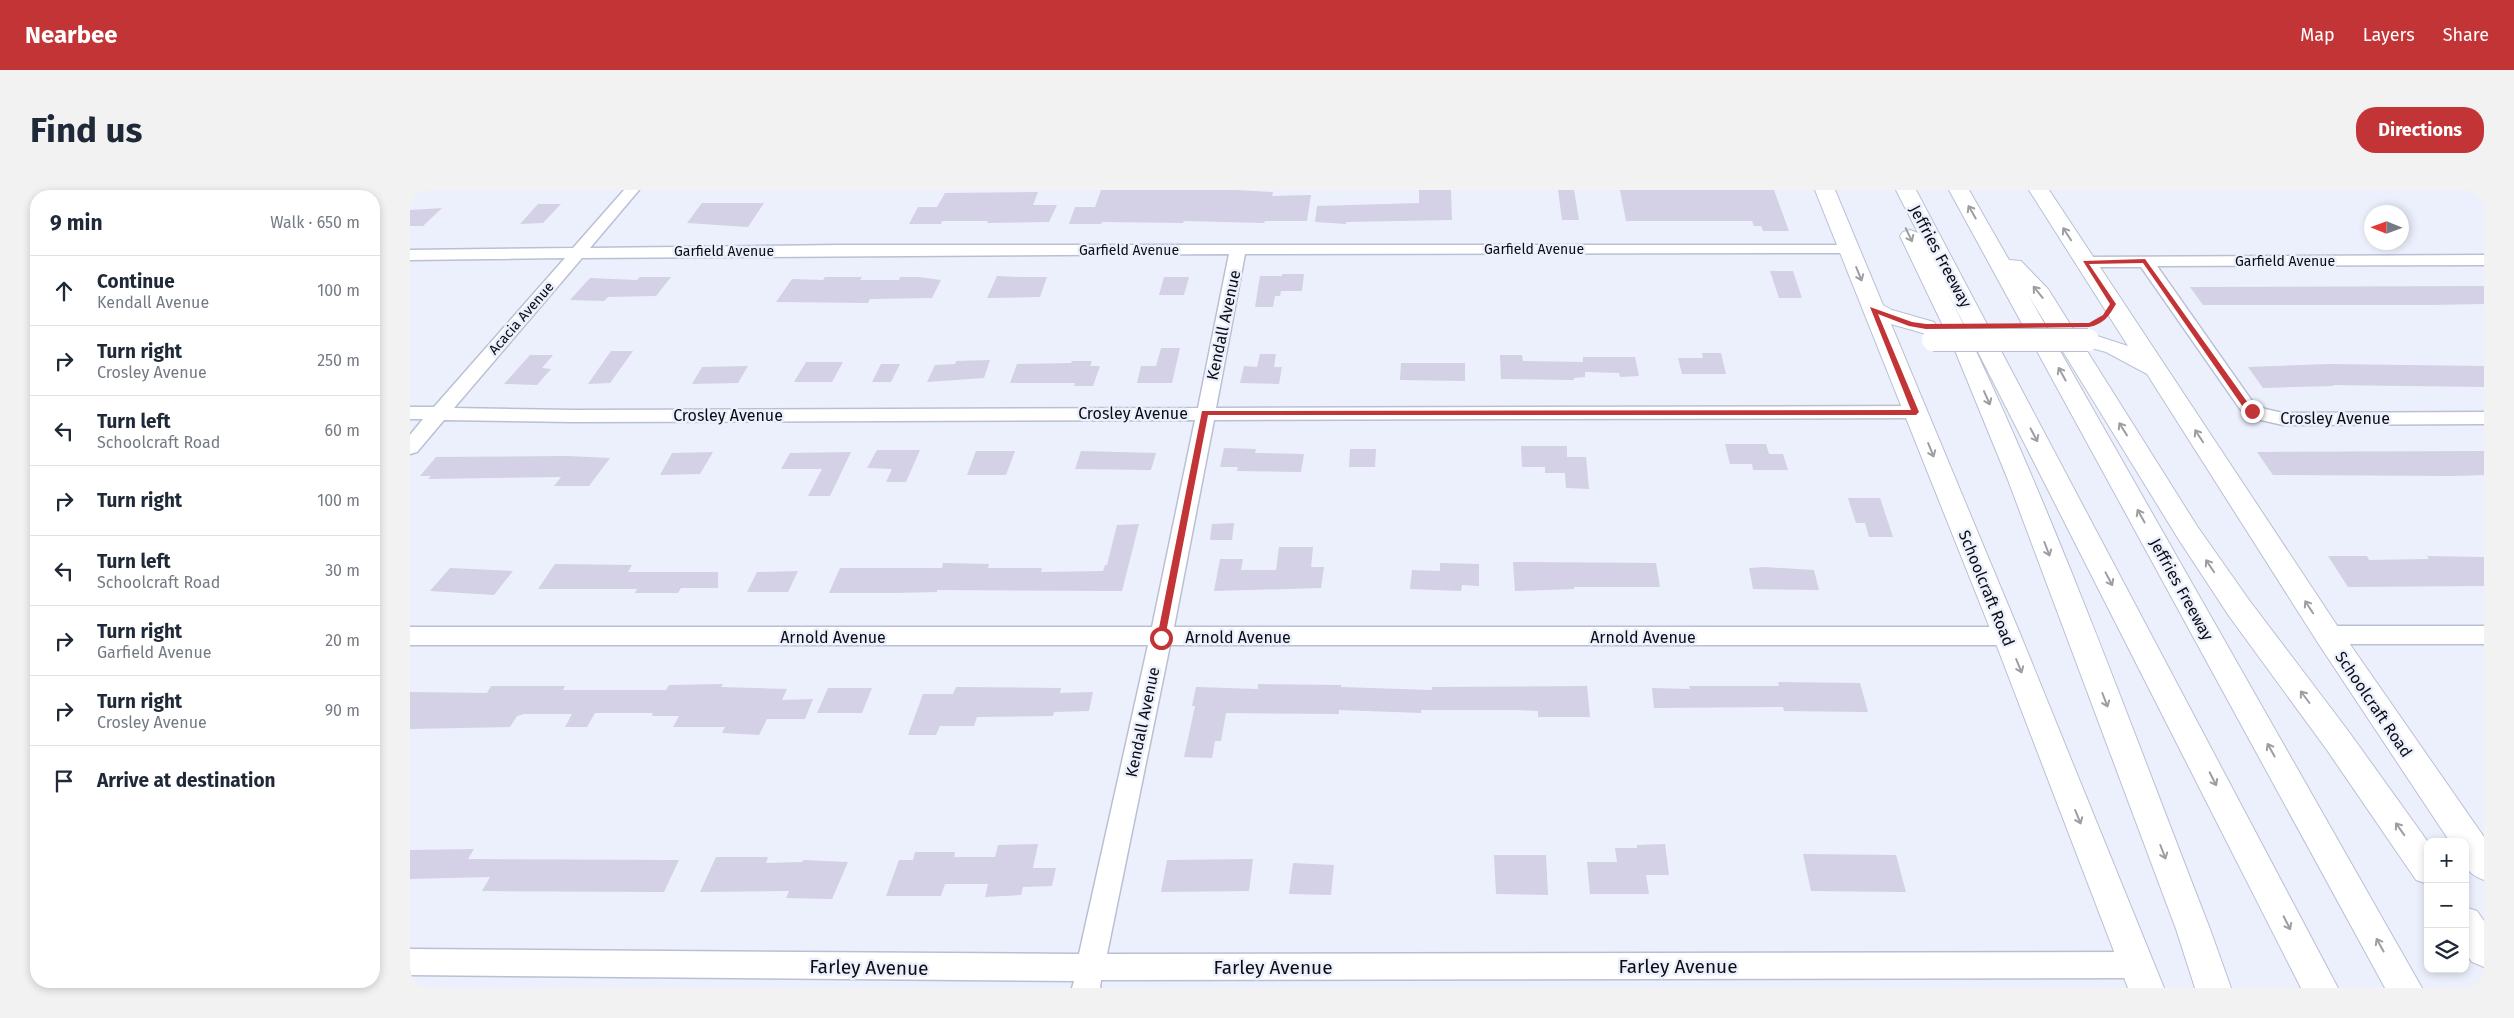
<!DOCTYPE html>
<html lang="en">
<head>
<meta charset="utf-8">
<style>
	:root { --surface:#fff; --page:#f2f2f3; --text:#1f2937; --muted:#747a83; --line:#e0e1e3; --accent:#c33436 }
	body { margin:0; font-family:"Fira Sans",sans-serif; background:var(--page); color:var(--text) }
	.controls { position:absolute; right:15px; bottom:15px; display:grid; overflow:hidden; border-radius:10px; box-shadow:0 2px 8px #0003 }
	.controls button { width:45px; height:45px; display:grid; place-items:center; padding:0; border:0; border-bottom:1px solid var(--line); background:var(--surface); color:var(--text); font:25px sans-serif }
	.compass { position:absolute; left:1954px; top:15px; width:45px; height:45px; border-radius:50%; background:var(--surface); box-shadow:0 2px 8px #0003; rotate:271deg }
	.stop { position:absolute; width:15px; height:15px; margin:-11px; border:4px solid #c33436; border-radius:50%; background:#fff }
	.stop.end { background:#c33436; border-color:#fff; box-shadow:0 1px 5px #0008 }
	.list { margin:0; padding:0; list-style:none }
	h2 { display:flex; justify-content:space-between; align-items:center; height:65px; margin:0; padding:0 20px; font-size:21px }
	h2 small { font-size:16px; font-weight:400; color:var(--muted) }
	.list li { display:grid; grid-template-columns:32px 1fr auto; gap:15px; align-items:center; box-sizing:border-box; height:70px; padding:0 20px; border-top:1px solid var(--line) }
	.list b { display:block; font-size:19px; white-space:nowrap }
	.list p { margin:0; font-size:16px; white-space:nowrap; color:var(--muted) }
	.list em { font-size:16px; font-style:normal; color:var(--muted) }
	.icon { flex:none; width:28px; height:28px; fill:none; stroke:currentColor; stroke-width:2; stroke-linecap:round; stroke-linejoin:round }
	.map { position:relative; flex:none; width:2074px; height:798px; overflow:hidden; border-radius:20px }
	header { display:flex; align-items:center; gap:30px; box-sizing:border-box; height:70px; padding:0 25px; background:var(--accent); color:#fff }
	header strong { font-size:24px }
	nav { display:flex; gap:28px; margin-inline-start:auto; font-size:18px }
	.intro { display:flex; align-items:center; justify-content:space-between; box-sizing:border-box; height:120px; padding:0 30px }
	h1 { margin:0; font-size:35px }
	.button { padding:12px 22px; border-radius:20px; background:var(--accent); color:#fff; font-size:18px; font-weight:700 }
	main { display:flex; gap:30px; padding:0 30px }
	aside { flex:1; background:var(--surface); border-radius:20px; box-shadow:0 2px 8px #0003 }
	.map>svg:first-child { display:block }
</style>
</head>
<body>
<header>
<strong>Nearbee</strong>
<nav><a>Map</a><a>Layers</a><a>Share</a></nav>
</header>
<div class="intro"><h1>Find us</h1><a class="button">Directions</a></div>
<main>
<aside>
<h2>9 min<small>Walk · 650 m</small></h2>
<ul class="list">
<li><svg class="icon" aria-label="ahead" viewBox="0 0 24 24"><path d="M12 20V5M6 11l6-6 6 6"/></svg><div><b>Continue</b><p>Kendall Avenue</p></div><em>100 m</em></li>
<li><svg class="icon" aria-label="right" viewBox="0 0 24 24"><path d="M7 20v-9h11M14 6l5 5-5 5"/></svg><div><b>Turn right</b><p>Crosley Avenue</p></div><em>250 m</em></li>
<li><svg class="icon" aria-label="left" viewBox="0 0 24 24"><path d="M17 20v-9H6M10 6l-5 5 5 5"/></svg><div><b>Turn left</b><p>Schoolcraft Road</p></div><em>60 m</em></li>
<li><svg class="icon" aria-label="right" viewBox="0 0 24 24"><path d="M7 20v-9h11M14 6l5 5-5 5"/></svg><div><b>Turn right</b></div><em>100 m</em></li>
<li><svg class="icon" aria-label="left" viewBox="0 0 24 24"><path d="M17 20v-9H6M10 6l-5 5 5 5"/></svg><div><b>Turn left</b><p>Schoolcraft Road</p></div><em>30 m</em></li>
<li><svg class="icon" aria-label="right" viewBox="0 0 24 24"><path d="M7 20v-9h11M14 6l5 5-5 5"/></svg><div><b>Turn right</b><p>Garfield Avenue</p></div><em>20 m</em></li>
<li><svg class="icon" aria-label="right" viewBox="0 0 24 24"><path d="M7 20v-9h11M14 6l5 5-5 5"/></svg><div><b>Turn right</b><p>Crosley Avenue</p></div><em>90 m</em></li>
<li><svg class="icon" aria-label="arrive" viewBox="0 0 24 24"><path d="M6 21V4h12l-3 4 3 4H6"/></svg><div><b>Arrive at destination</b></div></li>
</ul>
</aside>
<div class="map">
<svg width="2074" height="798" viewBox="0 0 2074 798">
	<rect width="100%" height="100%" fill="#ecf0fc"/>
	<!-- building -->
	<g fill="#d4d0e5">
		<polygon points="691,0 826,0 863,2 862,6 901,5 897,31 855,31 854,33 774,31 773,33 692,32 691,34 659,34 665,17 685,17"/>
		<polygon points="1009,0 1041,0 1042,30 936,32 936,34 905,32 907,16 1009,13"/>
		<polygon points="1148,0 1164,0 1169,30 1152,30"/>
		<polygon points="1210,0 1364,0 1379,41 1353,41 1351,36 1344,36 1342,31 1216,31"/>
		<polygon points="628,2 623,15 647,15 639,32 577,33 578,31 532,31 531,34 499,34 508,17 527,17 535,3"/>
		<polygon points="292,13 354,13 338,37 277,33"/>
		<polygon points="128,14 151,14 133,33 110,34"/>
		<polygon points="32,18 13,36 0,36 0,20"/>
		<polygon points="1360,81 1383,81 1392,108 1369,108"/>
		<polygon points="872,84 894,84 892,101 871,101 870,106 865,106 863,117 845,117 850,86 872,86"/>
		<polygon points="587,86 611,87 637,87 630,107 577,108"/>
		<polygon points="230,87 261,87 246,106 198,107 194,111 160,110 180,88 227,90"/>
		<polygon points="415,87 452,87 450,90 489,90 490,87 509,87 531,90 522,108 460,109 458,113 366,112 382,89 413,90"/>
		<polygon points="754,87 779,87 774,105 749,105"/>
		<polygon points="2074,96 2074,114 2018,115 1793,115 1780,97"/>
		<polygon points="751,158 770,158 762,193 727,193 731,176 746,176"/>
		<polygon points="201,161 223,161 200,193 178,194"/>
		<polygon points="1292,163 1311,163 1316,184 1272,184 1268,168 1293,168"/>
		<polygon points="850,164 866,164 864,177 872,177 869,194 830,193 834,176 847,177"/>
		<polygon points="120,165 143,165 132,178 141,179 127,195 94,194"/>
		<polygon points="1090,165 1112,165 1113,171 1173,172 1173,167 1225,167 1229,186 1210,187 1209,183 1175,182 1175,187 1164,188 1164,190 1091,189"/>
		<polygon points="580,170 574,188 517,192 525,175 545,174 546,171"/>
		<polygon points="662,171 682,171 680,176 690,176 683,196 664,196 665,193 600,193 607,174 661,173"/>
		<polygon points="396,172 433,172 422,192 384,192"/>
		<polygon points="991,173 1055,173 1055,191 990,190"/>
		<polygon points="471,174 490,174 481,192 462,192"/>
		<polygon points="1919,174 2074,176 2074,197 1922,195 1924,196 1853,198 1838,177"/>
		<polygon points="338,176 328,193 282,194 292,177"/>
		<polygon points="1315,254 1356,254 1359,264 1373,264 1378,280 1343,280 1342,274 1320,274"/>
		<polygon points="1111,256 1157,256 1157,267 1176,267 1179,299 1156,298 1155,283 1135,283 1135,277 1112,277"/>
		<polygon points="814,258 846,259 845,263 894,264 891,282 827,281 828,277 810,277"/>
		<polygon points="940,259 966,259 965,277 939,277"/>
		<polygon points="467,260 510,260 496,292 476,292 482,279 457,278"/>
		<polygon points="566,261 605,261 596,285 557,285"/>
		<polygon points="671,261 746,263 741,280 665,279"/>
		<polygon points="2074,261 2074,285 2044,286 1863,285 1847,262"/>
		<polygon points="303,262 290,284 250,285 262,263"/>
		<polygon points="441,262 420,306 398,306 412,279 371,279 380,263"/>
		<polygon points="157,266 200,268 179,296 144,296 151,287 18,289 21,286 10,286 26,267"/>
		<polygon points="1438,308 1470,308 1483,347 1459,347 1455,333 1446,333"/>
		<polygon points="824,333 822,350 800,350 802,334"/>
		<polygon points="729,334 712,401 527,400 527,402 485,403 419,403 430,378 532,378 533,373 579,374 578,378 632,378 631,382 693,381 695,375 697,375 707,335"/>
		<polygon points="869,357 903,357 901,377 914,377 911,398 804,401 810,369 833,369 831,380 866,380"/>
		<polygon points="1918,366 1957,366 1959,370 2019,369 2017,366 2074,367 2074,396 1938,397"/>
		<polygon points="1103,372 1246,373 1250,397 1164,397 1164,399 1105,401"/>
		<polygon points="1030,373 1069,374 1069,396 1052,395 1051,401 1000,399 1002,380 1030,381"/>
		<polygon points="145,374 222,375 218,382 308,382 308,398 271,398 268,403 225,403 227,399 128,399"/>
		<polygon points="1354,377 1404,380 1409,400 1343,399 1339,378"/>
		<polygon points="40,378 103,381 84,405 20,401"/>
		<polygon points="388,381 378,402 337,402 347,382"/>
		<polygon points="1368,492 1450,493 1458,522 1374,521 1373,517 1244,518 1242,498 1280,499 1279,496 1369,496"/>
		<polygon points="313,494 311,497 377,499 372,510 403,509 395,529 357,529 349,545 312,543 315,537 263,537 269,526 242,526 243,523 185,523 177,537 155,537 162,524 114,524 107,526 100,537 0,539 0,502 77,503 81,496 155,496 153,500 256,500 259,495"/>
		<polygon points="848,494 931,495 931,497 1022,500 1022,497 1177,496 1180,527 1128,527 1128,521 1108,520 1011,520 1011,523 929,520 929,524 816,523 811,551 805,551 802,568 774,567 785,516 782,516 786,497 848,499"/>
		<polygon points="546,497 651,498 650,503 683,502 679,521 644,522 643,526 567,527 564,536 530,536 526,545 498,545 513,504 543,504"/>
		<polygon points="418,498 462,498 452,523 407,523"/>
		<polygon points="628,654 623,678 646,678 642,696 613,697 611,705 575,707 578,694 535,694 531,706 476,706 489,670 503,670 505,662 545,662 544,667 585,667 588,655"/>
		<polygon points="1255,654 1259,685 1236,685 1239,704 1180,704 1177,672 1207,672 1205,658 1227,658 1227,655"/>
		<polygon points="64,659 58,669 269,670 254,702 72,701 80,687 0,689 0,660"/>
		<polygon points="1393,664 1486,665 1496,702 1401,701"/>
		<polygon points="1084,665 1136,665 1138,705 1086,704"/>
		<polygon points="306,667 358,667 356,673 392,672 393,670 438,672 422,709 376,708 379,701 290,702"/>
		<polygon points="843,669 839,701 751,702 757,670"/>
		<polygon points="883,673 924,675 921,705 879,704"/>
	</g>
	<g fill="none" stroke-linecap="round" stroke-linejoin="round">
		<!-- minor casing -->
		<g stroke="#bac0d4" stroke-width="3">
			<g id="minor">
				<path d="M 214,0 L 229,0 L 180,58 L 428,55 L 1445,55 L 1447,58 L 1439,63 L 835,64 L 806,218 L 1506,216 L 1513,218 L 1515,222 L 1513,226 L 1506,228 L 804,230 L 764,437 L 1597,437 L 1605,440 L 1608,446 L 1605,452 L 1597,455 L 760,455 L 697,764 L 1727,762 L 1737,766 L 1741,775 L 1737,784 L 1727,788 L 691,790 L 690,798 L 662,798 L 664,791 L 0,785 L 0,759 L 669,764 L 738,455 L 0,455 L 0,437 L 742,437 L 785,230 L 163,232 L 34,230 L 7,262 L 0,264 L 0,245 L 13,229 L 0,229 L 0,217 L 24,217 L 155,68 L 0,70 L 0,60 L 163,58 ZM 819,64 L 788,218 L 163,220 L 44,218 L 172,68 Z"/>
				<polygon points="2074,65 2074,75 1747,76 1842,211 1855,219 1873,223 2074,222 2074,234 1873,235 1842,228 1830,219 1731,77 1675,77 1667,72 1675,67"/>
				<polygon points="1918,436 2074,436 2074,454 1918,454 1910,451 1907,445 1910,439"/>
			</g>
		</g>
		<!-- major casing -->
		<g stroke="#bac0d4" stroke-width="2">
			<g id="major">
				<polygon points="1405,0 1425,0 1473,115 1482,120 1524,132 1527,137 1524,142 1516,144 1481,134 1611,446 1754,798 1718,798 1583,446"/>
				<path d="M 1619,0 L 1639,0 L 1928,437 L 2074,647 L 2074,690 C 2052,682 2055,672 2055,652 L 2040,652 L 1908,453 L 1737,184 L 1696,162 L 1670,155 L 1667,150 L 1670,145 L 1678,143 L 1718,156 Z"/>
			</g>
		</g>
		<!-- highway casing -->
		<g stroke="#bac0d4" stroke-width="2">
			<g id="highway">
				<path d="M 1486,0 L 1506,0 L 1928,798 L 1891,798 L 1534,95 C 1637,301 1716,524 1800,739 L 1821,798 L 1785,798 L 1766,739 L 1598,290 L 1546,163 L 1490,46 L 1493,42 L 1500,40 L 1508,43 Z"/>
				<polygon points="1539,0 1559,0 1599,70 1611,71 1638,99 1787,336 1839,410 1939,542 2018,652 2018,694 2006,690 1917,560 1819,426 1769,350 1617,103 2012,798 1975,798"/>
				<polygon points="2055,717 2067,721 2074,731 2074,777 2062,772 2055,763"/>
			</g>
		</g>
		<!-- minor -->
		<use href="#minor" fill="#fff" fill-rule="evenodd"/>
		<!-- major -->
		<use href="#major" fill="#fff" fill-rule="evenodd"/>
		<!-- highway -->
		<use href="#highway" fill="#fff" fill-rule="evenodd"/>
		<!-- major-bridge casing -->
		<g stroke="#bac0d4" stroke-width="24" stroke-linecap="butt">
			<polyline id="major-bridge" points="1523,150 1678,150"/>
		</g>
		<!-- major-bridge -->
		<use href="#major-bridge" stroke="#fff" stroke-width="22"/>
	</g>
	<!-- one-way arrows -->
	<defs><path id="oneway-shaft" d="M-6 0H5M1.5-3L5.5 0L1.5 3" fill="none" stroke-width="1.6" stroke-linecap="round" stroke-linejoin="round" transform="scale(1.25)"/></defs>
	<g stroke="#9d9ea1">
		<use href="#oneway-shaft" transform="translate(1562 22) rotate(-120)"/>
		<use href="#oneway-shaft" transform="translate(1657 44) rotate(-123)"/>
		<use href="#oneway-shaft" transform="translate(1499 45) rotate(64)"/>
		<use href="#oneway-shaft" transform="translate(1449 84) rotate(68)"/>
		<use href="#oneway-shaft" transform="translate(1628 102) rotate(-129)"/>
		<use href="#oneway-shaft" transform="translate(1652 184) rotate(-119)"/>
		<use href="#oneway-shaft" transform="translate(1577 208) rotate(66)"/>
		<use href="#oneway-shaft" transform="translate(1713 239) rotate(-122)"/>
		<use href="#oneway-shaft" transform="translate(1624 245) rotate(62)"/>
		<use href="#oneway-shaft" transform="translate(1789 246) rotate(-123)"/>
		<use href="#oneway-shaft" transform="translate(1521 260) rotate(68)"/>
		<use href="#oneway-shaft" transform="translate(1731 326) rotate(-119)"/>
		<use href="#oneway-shaft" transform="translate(1637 359) rotate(69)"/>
		<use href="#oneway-shaft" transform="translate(1800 376) rotate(-124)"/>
		<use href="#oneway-shaft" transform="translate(1699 389) rotate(62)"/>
		<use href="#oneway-shaft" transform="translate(1899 417) rotate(-123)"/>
		<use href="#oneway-shaft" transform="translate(1609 476) rotate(68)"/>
		<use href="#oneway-shaft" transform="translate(1895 507) rotate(-127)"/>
		<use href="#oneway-shaft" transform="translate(1695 510) rotate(69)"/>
		<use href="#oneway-shaft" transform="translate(1861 560) rotate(-119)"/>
		<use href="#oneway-shaft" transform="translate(1803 589) rotate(63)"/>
		<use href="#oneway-shaft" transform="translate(1668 627) rotate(68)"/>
		<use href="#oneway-shaft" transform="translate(1990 639) rotate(-125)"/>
		<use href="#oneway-shaft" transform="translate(1753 662) rotate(69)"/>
		<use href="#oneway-shaft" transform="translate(1877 733) rotate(63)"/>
		<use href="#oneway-shaft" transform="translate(1970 755) rotate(-119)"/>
	</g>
	<!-- route -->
	<path fill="#c33436" d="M 1735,69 L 1838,213 L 1844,219 L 1844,222 L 1840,222 L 1833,217 L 1733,73 L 1679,74 L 1706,114 C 1699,126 1694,134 1679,137 L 1516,139 L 1499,136 L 1468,124 L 1509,222 L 1506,225 L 798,225 L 755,448 L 751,451 L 747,448 L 792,221 L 1501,220 L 1460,117 L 1502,132 L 1516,134 L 1679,133 L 1693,125 L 1700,114 L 1673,71 Z"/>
	<g text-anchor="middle" stroke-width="5" stroke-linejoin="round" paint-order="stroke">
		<!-- far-street labels -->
		<g font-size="14" fill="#0b0d14" stroke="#ecf0fc">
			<text x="1124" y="64">Garfield Avenue</text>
			<text x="719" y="65">Garfield Avenue</text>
			<text x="314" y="66">Garfield Avenue</text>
			<text x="1875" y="76">Garfield Avenue</text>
			<text transform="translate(111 128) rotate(-49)" y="5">Acacia Avenue</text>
		</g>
		<!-- street labels -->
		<g font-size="16" fill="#0b0d14" stroke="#ecf0fc">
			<text transform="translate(1531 66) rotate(62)" y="6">Jeffries Freeway</text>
			<text transform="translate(813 135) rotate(-78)" y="6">Kendall Avenue</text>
			<text x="723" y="229">Crosley Avenue</text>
			<text x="318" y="231">Crosley Avenue</text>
			<text x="1925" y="234">Crosley Avenue</text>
			<text transform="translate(1577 398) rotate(68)" y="6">Schoolcraft Road</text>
			<text transform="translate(1772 399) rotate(61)" y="6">Jeffries Freeway</text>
			<text x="423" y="453">Arnold Avenue</text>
			<text x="828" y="453">Arnold Avenue</text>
			<text x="1233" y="453">Arnold Avenue</text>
			<text transform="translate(1964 514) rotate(56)" y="6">Schoolcraft Road</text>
			<text transform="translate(732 532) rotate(-78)" y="6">Kendall Avenue</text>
		</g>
		<!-- near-street labels -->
		<g font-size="19" fill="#0b0d14" stroke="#ecf0fc">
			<text x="1268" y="783">Farley Avenue</text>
			<text transform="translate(459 777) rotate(1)" y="7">Farley Avenue</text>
			<text x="863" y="784">Farley Avenue</text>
		</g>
	</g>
</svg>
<div class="controls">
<button>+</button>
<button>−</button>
<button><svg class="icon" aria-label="layers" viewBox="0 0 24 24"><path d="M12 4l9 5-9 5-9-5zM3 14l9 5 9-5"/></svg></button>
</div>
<svg class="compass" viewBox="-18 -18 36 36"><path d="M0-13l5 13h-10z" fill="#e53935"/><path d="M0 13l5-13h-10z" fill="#747a83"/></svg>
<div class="stop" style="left:751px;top:448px"></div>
<div class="stop end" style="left:1842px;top:221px"></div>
</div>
</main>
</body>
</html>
